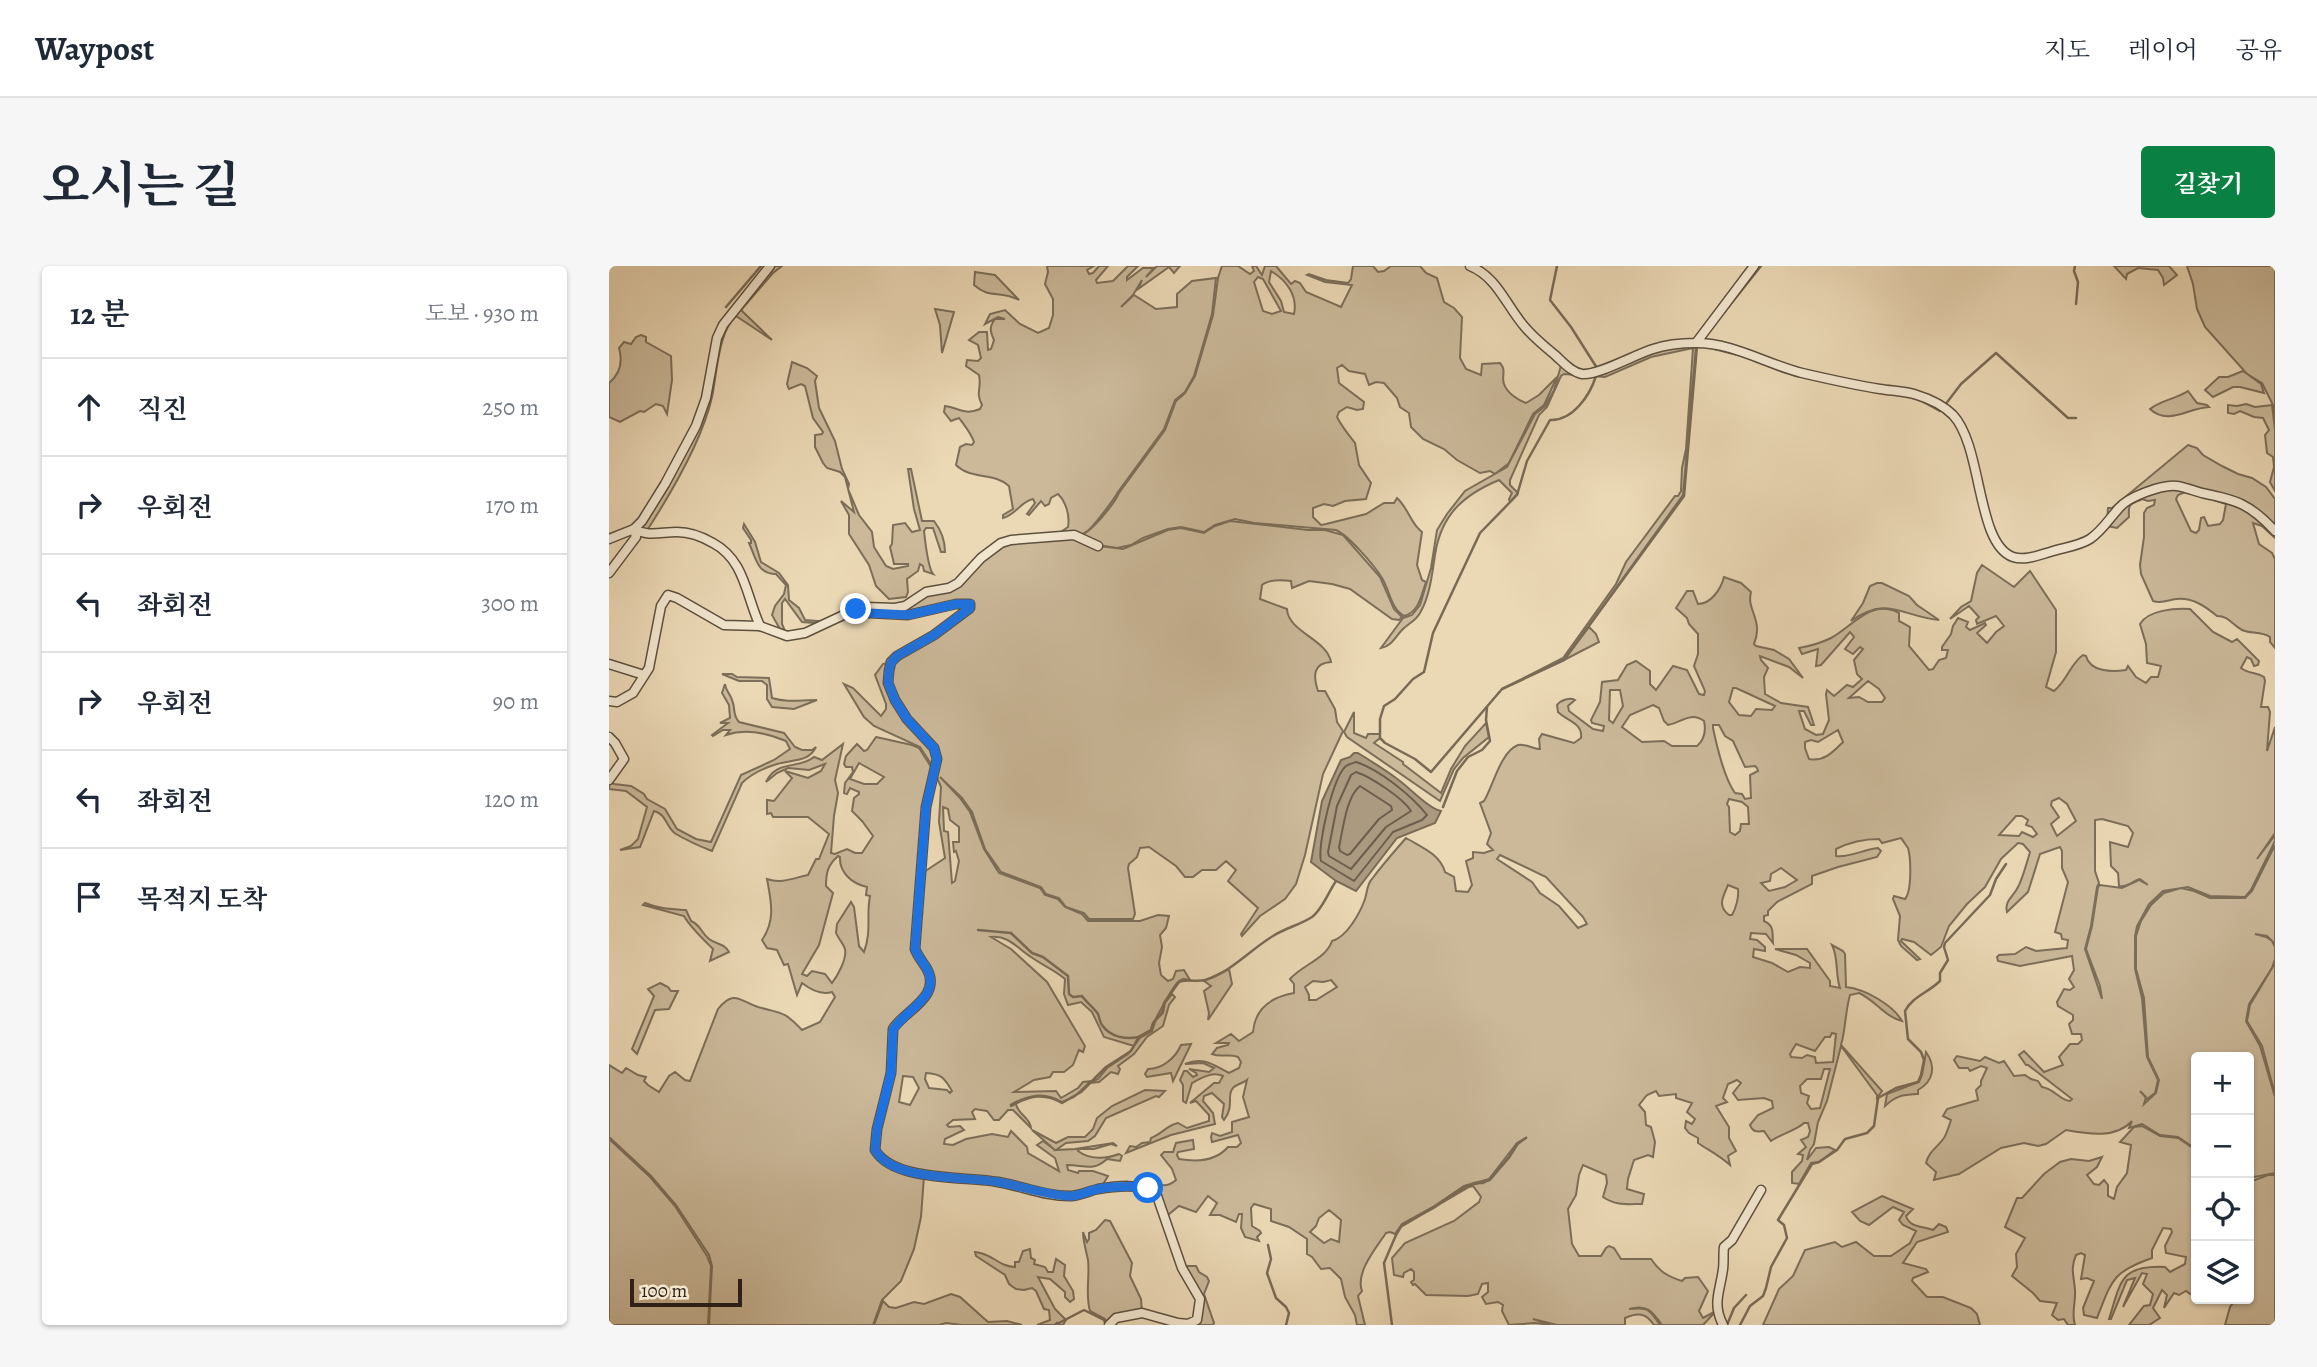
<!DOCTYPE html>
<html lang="ko">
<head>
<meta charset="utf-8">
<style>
	:root { --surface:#fff; --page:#f6f6f7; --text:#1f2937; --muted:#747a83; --line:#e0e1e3; --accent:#0b8043 }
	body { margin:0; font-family:Alegreya,"Noto Serif KR",serif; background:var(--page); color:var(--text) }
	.controls { position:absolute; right:21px; bottom:21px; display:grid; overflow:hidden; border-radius:7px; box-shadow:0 2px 5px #0004 }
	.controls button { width:63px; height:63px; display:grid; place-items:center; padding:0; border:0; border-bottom:2px solid var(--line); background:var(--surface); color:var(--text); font:35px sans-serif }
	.scale { position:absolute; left:21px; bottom:18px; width:112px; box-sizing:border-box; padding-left:7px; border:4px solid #2e2218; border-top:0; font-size:19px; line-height:24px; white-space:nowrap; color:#2e2218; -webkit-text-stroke:5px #f2e6cf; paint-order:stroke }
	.stop { position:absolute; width:21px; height:21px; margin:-16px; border:5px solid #1a73e8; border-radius:50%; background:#fff }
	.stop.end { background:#1a73e8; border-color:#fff; box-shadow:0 2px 7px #0008 }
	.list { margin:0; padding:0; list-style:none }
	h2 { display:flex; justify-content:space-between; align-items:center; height:91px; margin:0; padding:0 28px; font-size:30px }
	h2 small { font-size:23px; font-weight:400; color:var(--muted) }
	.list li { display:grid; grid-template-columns:46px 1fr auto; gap:21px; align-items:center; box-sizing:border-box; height:98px; padding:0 28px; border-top:2px solid var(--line) }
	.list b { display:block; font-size:26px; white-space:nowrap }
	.list em { font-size:23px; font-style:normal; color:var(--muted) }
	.icon { flex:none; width:38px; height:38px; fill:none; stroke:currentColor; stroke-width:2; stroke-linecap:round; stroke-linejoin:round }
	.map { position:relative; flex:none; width:1666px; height:1059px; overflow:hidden; border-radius:7px }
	header { display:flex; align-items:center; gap:42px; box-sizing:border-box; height:98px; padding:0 35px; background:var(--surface); border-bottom:2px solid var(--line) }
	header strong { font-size:33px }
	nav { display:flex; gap:38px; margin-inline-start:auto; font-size:24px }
	.intro { display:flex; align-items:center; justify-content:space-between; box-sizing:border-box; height:168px; padding:0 42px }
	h1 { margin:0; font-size:49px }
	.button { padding:18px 32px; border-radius:7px; background:var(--accent); color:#fff; font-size:24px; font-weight:700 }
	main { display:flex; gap:42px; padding:0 42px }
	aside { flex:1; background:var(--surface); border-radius:7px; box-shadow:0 2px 5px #0004 }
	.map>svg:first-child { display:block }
</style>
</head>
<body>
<header>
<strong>Waypost</strong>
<nav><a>지도</a><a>레이어</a><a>공유</a></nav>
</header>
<div class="intro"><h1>오시는 길</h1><a class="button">길찾기</a></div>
<main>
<aside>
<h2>12 분<small>도보 · 930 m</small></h2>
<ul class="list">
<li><svg class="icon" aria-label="ahead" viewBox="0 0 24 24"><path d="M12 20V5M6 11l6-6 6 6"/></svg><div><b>직진</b></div><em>250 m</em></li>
<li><svg class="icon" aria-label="right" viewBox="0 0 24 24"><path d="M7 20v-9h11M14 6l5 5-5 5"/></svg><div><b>우회전</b></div><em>170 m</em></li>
<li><svg class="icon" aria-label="left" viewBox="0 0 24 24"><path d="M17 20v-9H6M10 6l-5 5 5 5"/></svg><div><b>좌회전</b></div><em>300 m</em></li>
<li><svg class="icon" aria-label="right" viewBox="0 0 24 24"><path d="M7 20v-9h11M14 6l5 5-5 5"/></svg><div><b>우회전</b></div><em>90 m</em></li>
<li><svg class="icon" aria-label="left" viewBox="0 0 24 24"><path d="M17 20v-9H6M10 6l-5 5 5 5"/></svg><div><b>좌회전</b></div><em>120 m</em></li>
<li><svg class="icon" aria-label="arrive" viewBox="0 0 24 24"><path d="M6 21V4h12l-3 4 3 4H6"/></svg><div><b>목적지 도착</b></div></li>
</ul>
</aside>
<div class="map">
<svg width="1666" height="1059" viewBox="0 0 1666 1059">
	<rect width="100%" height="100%" fill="#ebd8b5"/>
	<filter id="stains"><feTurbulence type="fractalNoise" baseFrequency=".00286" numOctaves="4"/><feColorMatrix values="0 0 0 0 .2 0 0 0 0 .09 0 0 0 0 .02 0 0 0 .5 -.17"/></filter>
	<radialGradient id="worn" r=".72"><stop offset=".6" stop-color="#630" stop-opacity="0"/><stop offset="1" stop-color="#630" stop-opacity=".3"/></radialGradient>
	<!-- green -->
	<g fill="#cbb99a" stroke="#7c6e59" stroke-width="2" fill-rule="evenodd">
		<path d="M 162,0 L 173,0 L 164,7 L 132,44 L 163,74 L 127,50 C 109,66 108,108 103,131 C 93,175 61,229 37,266 L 32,264 L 32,261 L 88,160 L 115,59 Z"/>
		<path d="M 438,0 L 485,0 L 478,4 L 480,8 L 484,7 L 490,0 L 499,0 L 487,14 L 488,17 L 504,15 L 519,0 L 529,0 L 518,11 L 518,14 L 534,2 L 545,2 L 537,11 L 548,0 L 571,0 L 565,7 L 560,1 L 529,23 L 533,14 L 524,29 L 512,41 L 525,29 L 547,43 L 568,41 L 568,28 L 583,15 L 607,12 L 603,48 L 585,110 L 576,126 L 566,134 L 555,163 L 509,226 C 506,232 483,263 477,266 C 469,271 457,268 449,268 L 459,261 C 461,249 457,236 449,228 L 442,232 L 440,238 L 436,240 L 432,235 L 420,249 L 418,248 L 426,237 L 424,233 C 412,235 407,249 394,252 L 394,249 L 404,243 L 400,220 C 385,206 362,214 347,199 L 351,181 L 357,178 L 363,179 L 365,176 C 362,167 356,160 350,152 L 342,155 L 335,146 L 336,140 C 349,141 354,150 371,143 L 373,139 C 366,125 373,124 370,109 L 357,100 L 358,94 L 369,95 L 372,92 L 369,79 L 360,74 L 370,66 L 378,66 L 379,84 L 382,83 L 385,74 C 381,65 380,61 386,53 L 396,53 L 389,51 L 376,58 L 381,48 L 396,44 L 411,58 L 429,67 L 440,62 L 444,49 L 444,33 L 436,18 L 439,6 Z"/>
		<path d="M 613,0 L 629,0 L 641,8 L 645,5 L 643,0 L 647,0 L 653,9 L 656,0 L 667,0 L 682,18 L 686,15 L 691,17 L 697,26 L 732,41 L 743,19 L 716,16 L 698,9 L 700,8 L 717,14 L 739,17 L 742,13 L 744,0 L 764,0 L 769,6 L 775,5 L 782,0 L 811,0 L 817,7 L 828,12 L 835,36 L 845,42 L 853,51 L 851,92 L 857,103 L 872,109 L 873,98 L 891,97 C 898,105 892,110 895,118 C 898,127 909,134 917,137 L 930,129 L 948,111 L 935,139 L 924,148 L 900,197 L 886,208 L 881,205 L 871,207 L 848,194 L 835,183 L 814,173 L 802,161 L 800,147 L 791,141 L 788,132 L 775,117 L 767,116 L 760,119 L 756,108 L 740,105 L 733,99 L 728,102 L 730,117 L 755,136 L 754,143 L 748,144 L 738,141 L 730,146 L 728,151 C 733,161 739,168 746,177 L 750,199 L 762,217 L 757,233 L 736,235 L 724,240 L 715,238 L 704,242 L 704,251 L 712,259 L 717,258 L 757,248 L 775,237 L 785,237 L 788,232 C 800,243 801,257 813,266 L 808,299 L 813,314 L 817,316 C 812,330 810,346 795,350 C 782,343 781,325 773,312 C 765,299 740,270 727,264 L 645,257 L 626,253 L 606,259 L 595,266 L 572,261 L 559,263 L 534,272 L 522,279 L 508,282 L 489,279 L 470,270 C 482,267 505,238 510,227 L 556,164 L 567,135 L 576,127 L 586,110 L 604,49 L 609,12 ZM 662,5 C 677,14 689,29 685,48 L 675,46 L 672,35 L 660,16 ZM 649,11 L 654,13 L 672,45 L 663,48 L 654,45 L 645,16 Z"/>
		<polygon points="1505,0 1560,0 1568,9 1555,19 1554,12 1549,4 1529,2 1518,8 1517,13"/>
		<polygon points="1578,0 1666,0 1666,158 1664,139 1653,117 1638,108 1596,61 1588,43 1584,18"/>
		<path d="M 366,6 L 386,9 L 410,34 C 390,23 382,34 365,19 Z"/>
		<polygon points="326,43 345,46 333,87 331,59"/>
		<path d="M 32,69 L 37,71 L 37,76 L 62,90 L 63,114 L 58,148 L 54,140 L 47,138 L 35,146 L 31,145 L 11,156 L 0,151 L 0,117 C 11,108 14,96 10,82 L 15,76 L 22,78 L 27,71 Z"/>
		<path d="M 1101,78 L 1175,103 L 1301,127 L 1334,143 L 1331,144 L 1304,130 L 1174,106 L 1143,93 L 1106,82 L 1087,80 L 1074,229 L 955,394 L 893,423 L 954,392 L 1007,318 L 1017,296 L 1066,230 L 1069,230 L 1072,225 L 1073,202 L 1077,183 L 1084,82 L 1042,91 L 996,111 L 955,108 L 952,110 L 938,141 L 930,149 L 901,214 L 901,219 L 909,227 L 901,236 L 900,233 L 903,227 L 890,214 C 854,229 832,249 826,289 C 823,308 821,330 811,347 C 806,356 798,358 792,365 C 785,373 782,380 772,382 L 794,352 L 803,349 L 811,339 L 822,302 L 828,264 L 838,248 L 856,225 L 898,201 L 926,148 L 936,140 L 945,124 L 953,96 L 972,108 L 1047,82 Z"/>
		<path d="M 183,96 L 198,102 L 208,110 L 206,115 L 210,142 L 226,175 L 233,203 L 240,218 L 239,223 L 250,249 L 263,266 L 265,281 L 277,300 L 284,303 L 299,300 L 299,298 L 285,298 L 281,281 L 283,278 L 284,259 L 296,257 L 303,266 L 311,264 L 305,243 L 299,203 L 302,203 L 313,255 L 325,255 C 332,264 336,274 336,286 L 332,286 L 324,262 L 317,262 L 315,265 C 316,274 319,302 324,308 L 315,305 L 314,300 L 311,298 L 309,305 L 298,313 L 299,326 L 297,331 L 280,333 L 267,320 L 260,299 L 240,268 L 240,249 L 232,235 L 245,246 L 236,211 L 231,206 L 218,202 L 214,197 L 206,181 L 206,169 L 213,168 L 214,166 L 204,152 L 196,120 L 192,118 L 180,123 L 178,118 Z"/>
		<polygon points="1634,105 1652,118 1655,127 1631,121 1624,121 1604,131 1596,124 1610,111 1619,111"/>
		<path d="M 1579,125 L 1588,137 L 1598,139 L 1600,141 C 1579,142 1559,160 1541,143 C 1552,134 1567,133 1579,125 Z"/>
		<polygon points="1637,138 1646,141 1663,139 1666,164 1666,225 1661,216 1665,201 1664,191 1658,187 1656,169 1660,164 1654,152 1645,151 1631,145 1625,148 1619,147 1619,139 1628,140"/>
		<polygon points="1579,179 1588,182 1594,189 1613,200 1629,208 1643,212 1657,221 1666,233 1666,263 1642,242 1568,219 1521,233 1498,257 1499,242 1503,242"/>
		<path d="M 1556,222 L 1579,225 L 1569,229 L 1567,233 L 1582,265 L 1587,267 L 1590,264 L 1592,252 L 1595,251 L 1599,260 L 1611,258 L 1614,254 L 1617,238 L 1605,234 L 1604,230 L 1631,238 L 1666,267 L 1666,272 L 1653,260 L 1644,257 L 1650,278 L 1663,287 L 1666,293 L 1666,382 L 1661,376 L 1661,371 C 1652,365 1641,368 1633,364 C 1623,359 1620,350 1608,350 C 1596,340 1583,331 1567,333 C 1559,334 1553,338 1544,335 L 1532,308 L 1531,299 L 1535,271 L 1535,247 L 1538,242 L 1545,239 L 1546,234 L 1539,235 L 1533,233 C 1521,239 1519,237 1520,251 L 1508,262 L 1498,260 L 1515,239 Z"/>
		<path d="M 621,255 L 699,264 L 716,264 L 734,269 L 771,311 L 785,343 L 793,351 L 790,354 L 783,353 L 741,323 L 723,318 L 700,315 L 683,322 L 682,315 C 673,314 660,313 653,319 L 651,333 L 678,343 C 679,366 718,373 722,396 C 704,397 704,410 709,425 L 716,425 L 726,443 L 728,456 L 734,465 L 714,508 L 696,589 L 687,618 L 676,633 L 651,650 L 633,670 L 632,668 L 649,642 L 619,615 L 627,604 L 617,595 L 607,604 L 593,604 L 584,611 L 576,611 L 567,600 L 540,581 L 531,582 L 528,591 L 520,598 L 519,602 L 526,648 L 524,653 L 480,653 L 475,647 L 457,641 L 450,632 L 437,628 L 432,621 L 392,606 L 376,583 L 363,546 L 353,532 L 331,511 L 351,532 L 361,546 L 375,583 L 390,607 L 431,622 L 436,629 L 449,633 L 456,641 L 473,648 L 479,655 L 531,655 L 549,649 L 560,650 L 557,662 L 551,669 L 553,681 L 550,697 L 552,709 L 559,715 L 564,713 L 567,705 L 575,704 L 581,714 C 576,713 574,712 570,715 C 565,718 543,758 542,764 L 529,771 L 525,780 L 495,771 L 483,746 L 472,736 L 459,739 L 455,728 L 456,713 C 446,704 433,699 422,691 C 409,683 400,669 382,671 L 402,683 L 438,716 L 476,780 L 474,786 L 470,784 L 464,799 L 455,806 L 444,806 L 441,811 L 425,814 L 405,826 L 447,825 L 452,832 L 469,822 L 474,816 L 482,815 L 465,831 L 453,836 C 435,825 419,829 401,839 L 407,838 C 409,849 421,851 422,862 L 404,844 L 399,844 L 390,854 L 385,854 L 378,845 L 366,843 L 363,846 L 366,853 L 344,854 L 338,859 L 340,861 L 351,860 L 355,864 L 336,873 L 335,878 L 344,879 L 357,873 L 383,868 L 399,871 L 402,865 L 418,881 L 419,887 L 450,905 L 446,892 L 428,879 L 434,875 L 446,884 L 423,864 L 447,877 L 459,871 L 476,871 L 484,863 L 488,852 L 503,840 L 536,824 L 556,825 L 550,831 L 547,830 L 497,852 L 486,870 L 479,875 L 457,877 L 447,884 L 466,883 L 504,877 L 508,880 L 502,878 L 485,883 L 470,883 L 469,885 C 481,894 497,893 510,888 L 513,890 L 511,895 L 498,893 C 484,906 475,899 458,899 L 459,904 L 469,907 L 470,905 L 484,905 L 499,910 L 493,920 L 465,929 L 316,909 L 292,901 L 267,884 L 279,825 L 284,764 L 301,747 L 322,716 L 306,683 L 312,608 L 336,592 L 330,556 L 332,521 L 326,507 L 329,493 L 299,452 L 280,416 L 282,397 L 362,338 L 299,348 L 286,343 L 308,333 L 341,323 L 393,278 L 465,270 L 482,279 L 514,283 L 559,264 L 572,262 L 595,267 L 606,260 ZM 334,541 L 339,543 L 341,554 L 350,561 L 350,576 L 344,576 L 345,586 L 347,585 L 350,595 L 346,615 L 343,617 L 339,566 L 335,565 ZM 317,807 C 332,808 335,811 343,825 L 341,827 L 338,824 L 320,822 L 316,813 ZM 294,810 L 304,811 L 310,822 L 301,839 L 290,836 Z"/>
		<path d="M 135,258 L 146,276 L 152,296 L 170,307 L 179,319 L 180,334 L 190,342 L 196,354 L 221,356 L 218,358 L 193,356 L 176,333 L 173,337 L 173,358 L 176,365 L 172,365 L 163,349 L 166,340 L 175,328 L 177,319 L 167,308 C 148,308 147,292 140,277 L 142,277 L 142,274 L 134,262 Z"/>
		<path d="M 1373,299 L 1405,321 L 1421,305 L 1447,344 L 1447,386 L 1437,421 L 1445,425 C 1458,415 1461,398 1474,389 L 1477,390 C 1481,406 1503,406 1517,404 L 1519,400 L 1527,411 L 1537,417 L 1542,411 L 1549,411 L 1552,400 L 1538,397 L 1537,378 L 1531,358 C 1539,344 1566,342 1581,343 L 1604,366 L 1623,376 L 1628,373 L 1650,395 L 1649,399 L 1645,400 L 1642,393 L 1638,391 L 1632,402 C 1640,408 1647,406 1655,411 L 1656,415 L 1652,441 L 1659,441 L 1661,446 L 1658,485 L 1666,461 L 1666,567 L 1648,593 L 1666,569 L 1666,575 L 1642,624 L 1636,631 L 1601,630 L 1579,621 L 1554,625 L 1540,638 L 1528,660 L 1526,670 L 1526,703 L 1533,732 L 1538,791 L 1549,814 L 1546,827 L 1538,833 L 1531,825 L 1537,831 L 1535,838 L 1547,827 L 1550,814 L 1539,791 L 1535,732 L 1527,703 L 1527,670 L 1532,655 L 1542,639 L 1555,627 L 1572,622 L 1585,625 L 1601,632 L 1636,632 L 1643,625 L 1666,579 L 1666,678 L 1658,670 L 1646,668 L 1657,671 L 1663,675 L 1666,681 L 1666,693 L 1663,702 L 1640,738 L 1637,755 L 1651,780 L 1666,831 L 1666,907 L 1640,912 L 1640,791 L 1587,791 L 1587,883 L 1569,871 L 1551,869 L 1533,858 L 1520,862 L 1523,855 C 1507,873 1479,868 1457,864 L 1437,878 L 1429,880 L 1415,877 L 1392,882 L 1350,908 L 1325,914 L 1327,906 L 1317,897 C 1320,885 1328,882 1335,872 C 1338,867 1340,860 1342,854 L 1334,850 L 1338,843 L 1369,834 L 1367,824 L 1372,819 L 1372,815 L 1378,802 L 1372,800 L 1361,805 L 1359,802 L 1350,802 L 1345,794 L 1348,790 L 1371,795 L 1376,791 L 1390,797 L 1395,795 L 1405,810 L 1416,809 L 1422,813 L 1429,815 L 1433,821 C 1446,823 1450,834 1461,835 L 1463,833 L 1419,799 L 1417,799 L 1410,789 L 1415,785 L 1435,806 L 1454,799 L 1450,791 L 1461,778 L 1469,778 L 1473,774 L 1472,768 L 1463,768 L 1460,758 L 1464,754 L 1464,749 L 1449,740 L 1448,736 L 1455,723 L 1461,724 L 1465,721 L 1460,713 L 1465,704 L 1463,690 L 1411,700 L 1389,695 L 1388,691 L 1390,689 L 1406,688 L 1417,681 L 1427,685 L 1458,682 L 1459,674 L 1453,673 L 1452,668 L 1446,666 L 1459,616 L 1453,602 L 1453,585 L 1451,581 L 1431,588 L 1419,626 L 1398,646 C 1395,635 1405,630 1409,621 C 1413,614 1419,593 1421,586 L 1414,578 L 1409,577 L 1392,593 L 1376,621 L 1358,638 L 1340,660 L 1332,681 L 1322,689 L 1305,676 L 1293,673 L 1292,675 L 1311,693 L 1308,694 L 1292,680 L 1289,674 L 1291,650 L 1284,633 L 1285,630 L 1296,633 C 1303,625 1302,592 1299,582 C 1298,581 1293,573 1292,572 L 1273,577 L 1270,573 C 1255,573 1239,577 1227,583 L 1227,590 C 1241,592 1255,583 1269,582 L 1272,585 L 1268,591 L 1229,601 L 1203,610 L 1203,618 L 1168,636 L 1159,645 L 1159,649 L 1155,650 L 1155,655 C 1166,660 1163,667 1164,677 L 1157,668 L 1142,667 L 1141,673 L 1148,674 L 1156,681 L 1156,685 L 1145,683 L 1144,691 L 1163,697 L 1179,706 L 1191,701 L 1201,702 L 1201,697 L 1187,689 L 1166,683 L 1198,683 L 1221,715 L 1221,720 L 1231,722 C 1226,708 1230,693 1223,679 L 1234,685 L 1236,688 L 1237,721 C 1256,723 1284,739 1293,755 C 1276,751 1266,734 1250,727 L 1241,729 C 1236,746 1237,762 1232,779 L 1273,825 L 1268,832 L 1268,829 L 1232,780 L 1218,835 L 1209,856 L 1205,878 L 1201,884 L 1198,894 L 1207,882 L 1220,881 L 1226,884 L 1210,896 L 1202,897 L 1190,918 L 1183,917 L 1183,906 L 1193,895 L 1194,889 L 1189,888 L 1197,881 L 1192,874 L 1199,871 L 1201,865 L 1199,857 L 1195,857 C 1188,864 1172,868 1162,875 L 1155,865 C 1147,866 1144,866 1141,859 L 1149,849 L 1164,842 L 1163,835 L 1155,832 L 1129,834 L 1124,827 L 1132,817 L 1128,814 L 1119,818 L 1114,832 L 1118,836 L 1107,840 L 1120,861 L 1120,872 L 1127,885 L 1119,890 L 1121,899 C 1111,890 1101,885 1089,877 L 1089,872 L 1080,867 L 1076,862 L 1077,855 L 1083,858 L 1086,853 L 1078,846 L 1083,837 L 1067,832 L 1067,828 L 1050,830 L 1047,825 L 1038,829 L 1030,839 L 1036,846 L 1037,859 L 1042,861 L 1046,876 L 1044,891 L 1039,889 L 1025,894 L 1019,913 L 1018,923 L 1035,928 L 1033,938 C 1019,938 1007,940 994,931 L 998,917 L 997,909 L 974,899 L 970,909 L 967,929 L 959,943 L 963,978 L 970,990 L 992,990 L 997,982 L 1000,980 L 1005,982 L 1012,993 L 1042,993 C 1051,1006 1058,1010 1073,1015 L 1076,1012 L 1089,1011 L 1099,1025 L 1090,1045 L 1094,1052 L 1107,1045 L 1094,1059 L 1053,1059 C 1043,1045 1038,1038 1020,1043 C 1040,1041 1040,1043 1051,1059 L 1045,1059 C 1037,1047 1029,1046 1016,1052 L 1016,1059 L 948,1059 L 924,1053 L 942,1059 L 926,1057 L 900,1059 L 893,1045 L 894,1039 L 889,1036 L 877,1038 L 873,1031 L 879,1026 L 879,1017 L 873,1018 L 869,1028 L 859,1030 L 817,1029 L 806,1018 L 804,1019 L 802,1016 L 805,1014 L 805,1006 L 802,1003 L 795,1007 L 794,1011 L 785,1009 L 783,992 L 796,977 L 845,955 L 870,936 L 872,931 L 864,920 L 860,921 L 792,961 L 794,959 L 825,942 L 856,921 L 881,914 L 900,892 L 909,878 L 918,871 L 908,877 L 880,913 L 855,920 L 824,941 L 793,958 L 786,968 L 781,966 L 777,967 C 767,982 746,1007 753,1025 L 749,1030 L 756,1059 L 748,1059 L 746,1049 L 736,1031 L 732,1013 L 721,1002 L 712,1003 L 703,991 L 698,988 L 698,973 L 680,961 L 662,955 L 662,943 L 645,938 L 642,942 L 643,960 L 651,965 L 652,967 L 648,971 L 650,975 L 636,971 L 632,962 L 633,948 L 630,948 L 627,956 L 611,949 L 601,949 L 608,937 L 599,930 L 587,946 L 570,940 L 559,949 L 561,963 L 574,1000 L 587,1000 L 590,1006 L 598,1011 L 600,1015 L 595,1028 L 605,1057 L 604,1059 L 589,1059 L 592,1033 L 589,1026 L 573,1001 L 558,962 L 551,932 L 544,924 L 533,920 L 533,915 C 546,915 555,925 567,914 L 563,903 L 552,889 L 555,886 L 564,886 L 567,877 L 584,874 L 585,883 L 569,886 L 568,889 L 570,893 C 587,896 607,895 619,881 L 628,881 L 632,877 L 629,869 L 603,876 L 602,871 L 603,867 L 611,870 L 623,866 L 623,856 L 640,851 L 634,831 L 638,814 C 636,816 626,819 624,822 C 617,829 626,840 615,854 L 613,851 L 615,838 L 603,827 L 595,830 L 594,835 L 604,847 L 606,858 L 562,869 L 517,887 L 521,880 L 527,881 L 533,877 L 541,876 L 542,872 C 553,868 558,859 569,857 L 578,862 L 600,855 L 600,849 L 587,835 L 581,837 L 605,817 L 610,817 L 614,810 C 604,805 592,812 583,817 L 577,837 L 574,835 L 574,819 L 571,814 L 575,805 L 578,805 L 584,811 L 588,809 L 587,807 L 580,803 L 600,806 L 605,802 L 594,797 L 576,798 C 595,790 604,799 620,807 L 630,802 L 632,796 L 629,791 C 621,787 612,792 603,788 L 608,782 L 619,779 L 620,777 L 607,777 L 622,768 L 630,775 L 644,766 C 646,743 662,731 685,727 L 685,718 L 681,713 C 693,699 717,693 723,675 C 738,671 751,647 756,633 C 758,627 758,618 763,613 C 774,598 785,586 797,572 C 812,581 831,588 836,606 L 845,611 L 847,625 L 859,626 L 863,619 L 857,595 L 864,592 L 864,586 L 875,587 L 884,584 L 878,578 L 882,567 L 871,537 L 875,535 C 884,520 892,485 909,479 C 915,477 924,483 931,483 L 930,473 L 933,468 L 965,477 L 972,472 C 974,457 958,455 949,446 L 948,439 C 952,434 961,431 966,434 L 959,440 L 960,445 L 984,463 L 994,465 L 995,460 L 983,457 L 982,454 L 991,436 L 993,416 L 1009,414 L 1018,399 L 1027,395 L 1041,405 L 1041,418 L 1047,424 L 1064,400 L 1078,404 L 1090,428 L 1095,429 L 1096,425 L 1085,400 L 1089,388 L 1089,368 L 1080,358 L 1078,352 L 1067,342 L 1078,325 L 1084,325 L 1089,338 C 1102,338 1112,323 1115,311 L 1132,317 L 1142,326 C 1137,344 1155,354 1145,378 L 1147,380 L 1165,384 L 1180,393 L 1194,412 L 1180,401 L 1151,390 L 1152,394 L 1159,402 L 1155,411 L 1156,428 L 1172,437 L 1199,441 L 1205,459 L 1202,459 L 1195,445 L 1190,445 L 1196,463 L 1207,469 L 1214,468 L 1220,454 L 1217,428 L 1218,424 L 1225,430 L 1238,419 L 1244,421 L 1253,413 L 1248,408 L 1245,394 L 1254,383 L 1251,381 L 1244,388 L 1236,383 L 1245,371 L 1241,366 L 1212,399 L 1207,400 L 1209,383 L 1193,388 L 1190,382 C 1201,380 1212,377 1222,372 C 1243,361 1262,332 1290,347 L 1290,355 L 1301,361 L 1300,380 L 1320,404 L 1324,403 L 1330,394 L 1337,392 L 1339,384 L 1333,384 L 1333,381 L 1342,368 L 1344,360 L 1349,352 L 1359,356 L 1357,361 L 1361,364 L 1376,357 L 1377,359 L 1368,367 L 1378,377 L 1387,366 L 1395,360 L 1387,350 L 1368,358 L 1367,354 L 1370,351 L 1360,340 L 1341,353 L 1352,341 L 1362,335 L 1368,307 ZM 1259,415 L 1270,423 L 1276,432 L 1273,436 L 1259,436 L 1250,431 L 1240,432 ZM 1124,422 L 1127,422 L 1166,440 L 1163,444 L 1147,443 L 1142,450 L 1130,449 L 1120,436 ZM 1001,424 L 1011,424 L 1014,440 L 1004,457 L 1000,454 ZM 1044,439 L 1050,442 L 1055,455 L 1059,459 C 1072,457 1081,445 1095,455 C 1097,464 1096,473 1088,480 L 1063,480 L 1055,475 L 1033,476 L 1013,461 L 1021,449 ZM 1110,459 L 1116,470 L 1124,475 L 1136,501 L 1146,500 L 1148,502 L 1149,505 L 1141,509 L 1142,532 L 1136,533 L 1133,528 L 1126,527 C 1115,512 1108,481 1104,462 L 1104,459 ZM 1229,464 L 1234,476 C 1224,486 1215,496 1200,493 L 1196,482 L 1196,476 L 1202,474 L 1209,476 ZM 1450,532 L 1458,538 L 1467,555 L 1448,570 L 1442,558 L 1450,551 L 1442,539 L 1443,535 ZM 1120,533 L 1133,536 L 1139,541 L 1140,558 L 1132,558 L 1131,565 L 1126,569 L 1121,566 L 1120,541 L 1118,538 ZM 1407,550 L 1413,550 L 1419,554 L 1417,559 L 1423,561 L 1428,568 L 1424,571 L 1413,566 L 1410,570 L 1390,569 ZM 1493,553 L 1519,560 L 1524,567 L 1519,581 L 1501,576 L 1502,600 L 1509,607 L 1510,620 C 1519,622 1523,615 1531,613 L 1539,619 L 1530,614 L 1513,622 L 1491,619 L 1489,621 L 1483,660 L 1477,683 L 1491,720 L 1493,733 L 1476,683 L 1482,660 L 1488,621 L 1490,617 L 1486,605 L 1486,554 ZM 891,589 L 937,611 L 974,651 L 978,658 L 969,662 L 950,640 L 931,627 L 923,616 L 888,593 ZM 1172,602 L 1188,614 L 1176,621 L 1160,625 L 1152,617 L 1161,615 L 1162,608 ZM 1119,619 L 1129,623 C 1130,631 1127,642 1123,649 L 1120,649 C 1108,640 1114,631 1119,619 ZM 722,714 L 728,721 L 707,734 L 700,734 L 700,729 L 696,721 L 704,715 L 714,716 ZM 1223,767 L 1227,768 L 1224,796 L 1207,797 L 1206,791 L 1198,789 L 1193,792 L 1182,791 L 1181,788 L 1187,778 L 1206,785 L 1216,771 L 1221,771 ZM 1215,803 L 1221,803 L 1211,842 L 1202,843 L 1198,837 L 1200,830 L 1192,827 L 1191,820 L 1198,813 L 1212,813 ZM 720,944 L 732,954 L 730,976 L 722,973 L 715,977 L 701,966 L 707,960 L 710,952 Z"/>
		<path d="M 1268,317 L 1273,317 L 1300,330 L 1308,339 L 1330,354 C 1291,350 1279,329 1242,355 L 1254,337 L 1261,320 Z"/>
		<polygon points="980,361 987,368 990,376 955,394"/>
		<polygon points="281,396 279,405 286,434 324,482 326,504 311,481 265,460 255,451 235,418 244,422 272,450 277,443 277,438 266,409 274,398"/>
		<path d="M 113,408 L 123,408 L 128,411 L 160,412 L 163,432 C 179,437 191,434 208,434 L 185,443 L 163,441 L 158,433 L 158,419 L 153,415 L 130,415 Z"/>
		<path d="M 116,418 C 117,426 121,427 123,434 C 127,443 123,449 130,456 L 175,467 L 186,481 L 193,484 L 203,484 L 207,481 C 199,497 183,493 168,498 C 155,502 142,508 133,517 L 103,585 C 90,580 79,575 67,568 C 57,562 58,548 45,545 L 31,581 L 11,584 L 22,580 L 29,573 L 38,541 L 17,525 L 0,523 L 1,515 L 5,518 L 22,520 L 35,528 L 38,533 L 56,543 L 68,563 L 87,573 L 102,576 L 132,509 L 165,494 L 181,483 L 177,475 C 158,467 138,462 117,469 L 121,464 L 114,464 L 104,470 L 103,469 L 119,457 L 111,457 L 121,452 L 120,439 L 113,427 Z"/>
		<polygon points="745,446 745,467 757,472 759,468 771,468 771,472 765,477 794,496 794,498 832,527 842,503 856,480 877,457 880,471 854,492 845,503 831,535 738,471 735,466"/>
		<path d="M 267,471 L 303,479 L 310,482 L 326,507 L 316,541 L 305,683 L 318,704 L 319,727 L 287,758 L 267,862 L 268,889 L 315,910 L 312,951 L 305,983 L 292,1015 L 273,1034 L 264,1059 L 100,1059 L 103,1000 L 100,989 L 67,939 L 42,910 L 0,871 L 0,799 L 13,807 L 17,802 L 29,809 L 37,811 L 35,815 L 39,819 L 50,826 L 60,810 L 66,806 L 76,814 L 81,815 L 109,743 C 125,723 131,735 149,741 C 173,748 174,744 193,764 L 211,756 L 226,731 L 223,726 C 213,729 202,724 193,717 L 188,729 L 179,698 L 175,699 L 168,684 L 158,682 L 153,674 C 167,654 162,635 158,613 C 173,618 184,612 199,609 L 207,593 L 210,593 L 220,568 L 199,551 L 164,551 L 162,547 L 158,548 L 158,534 L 165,535 L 183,512 L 176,505 L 199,512 L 212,505 L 216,498 L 200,504 L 179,502 L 168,507 L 157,516 C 168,493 189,504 205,491 L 213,494 L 234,478 L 226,514 L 229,527 L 225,550 L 222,587 L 226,588 L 238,583 L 246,587 L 253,587 L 264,570 L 253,555 L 243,545 L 245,532 L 250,528 L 250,526 L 241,522 L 238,528 L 235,527 L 236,517 L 244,506 L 243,501 L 237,501 L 235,498 L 237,490 L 248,478 L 255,485 L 258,484 ZM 250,497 L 275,511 L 268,518 L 255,518 L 241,513 ZM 229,590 L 231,591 C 230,606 243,618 258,621 L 257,629 L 261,630 C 257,650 263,664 255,686 L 250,680 L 245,641 L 242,636 L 228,658 L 227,667 C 229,672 234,677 236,683 C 238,693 229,709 223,717 L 216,708 L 203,705 L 198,710 L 193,708 L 210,679 L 224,627 L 217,620 C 217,606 219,599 229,590 Z"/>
		<path d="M 36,637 C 50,643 63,643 77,644 L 82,655 C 92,659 92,667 100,673 C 108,679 115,677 120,686 L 101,695 L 104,683 C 95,674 81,661 75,650 L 34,639 Z"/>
		<polygon points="1666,697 1666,828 1653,780 1638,755 1641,739"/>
		<polygon points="620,703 623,718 599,754 600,747 595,725 602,720 595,715"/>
		<polygon points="51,717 59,721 62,725 69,725 60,743 46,744 28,788 23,783 45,730 39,723"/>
		<polygon points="563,728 566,731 560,739 554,760 538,771 525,788 509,800 511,803 509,808 502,806 490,816 480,817 489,813 498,802 519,788 531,772 543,765 547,754 554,747 556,737"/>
		<path d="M 582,778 L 564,815 L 562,807 L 538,811 L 536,808 L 539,803 C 554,803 567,791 572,779 Z"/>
		<path d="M 1317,786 C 1327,800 1325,815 1309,824 L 1309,828 C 1294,829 1288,829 1276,840 L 1278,828 L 1310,816 L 1313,809 Z"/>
		<path d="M 1533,860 L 1551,870 L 1569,872 L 1587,884 L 1587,1026 L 1581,1028 L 1577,1025 L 1570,1029 L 1565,1027 L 1555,1042 L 1558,1029 L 1553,1024 L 1544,1042 L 1551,1052 L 1540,1059 L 1520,1059 L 1535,1040 L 1541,1039 L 1544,1028 L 1534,1018 L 1538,1008 L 1533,1007 L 1514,1041 L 1526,1012 L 1518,1014 L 1502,1053 L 1500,1053 C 1512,1015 1511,999 1556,1001 L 1561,1006 L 1576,998 L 1577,991 L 1557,987 L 1556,980 L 1563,966 L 1562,963 L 1554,962 L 1543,984 L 1543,992 C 1503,1006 1503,1014 1488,1052 L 1475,1049 L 1474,1042 L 1485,1015 L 1478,1012 L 1472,1013 L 1476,989 L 1472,987 L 1467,989 C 1461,1003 1465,1010 1466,1024 C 1467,1036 1462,1047 1466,1059 L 1459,1059 L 1455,1053 L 1449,1054 L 1443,1049 L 1448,1037 L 1431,1035 L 1424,1027 L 1403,1010 L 1408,1001 L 1407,988 L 1416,972 L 1396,961 L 1408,932 L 1413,932 L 1435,908 L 1451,896 L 1462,893 L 1480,895 L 1493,891 L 1488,901 L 1478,909 L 1485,918 L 1490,919 L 1495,914 L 1499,919 L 1499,930 L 1505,933 L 1508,921 L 1518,907 L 1522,879 L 1511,876 L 1525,861 Z"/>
		<polygon points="0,873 41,911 66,940 98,990 102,1000 99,1059 0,1059"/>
		<polygon points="1659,909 1666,909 1666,1059 1616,1059 1621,1041 1627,1033 1640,1033 1640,914 1646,914"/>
		<path d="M 1273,930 L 1304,943 L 1297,950 C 1301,962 1313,960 1324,964 L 1330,958 L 1337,961 L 1339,966 L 1308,976 L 1294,997 L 1317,1003 L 1319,1006 L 1304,1012 L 1303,1015 L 1318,1031 L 1334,1031 L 1362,1042 L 1368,1048 L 1371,1059 L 1154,1059 L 1170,1023 L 1184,1010 L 1196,984 L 1226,976 L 1233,981 L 1247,976 L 1265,990 L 1282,990 L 1301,977 L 1307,965 L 1294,959 L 1290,954 L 1295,946 L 1284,941 L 1260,959 L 1251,955 L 1243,946 Z"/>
		<path d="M 496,954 L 501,955 L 523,997 L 521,1010 L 532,1033 L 533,1047 L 498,1059 L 496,1053 L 481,1045 C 476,1028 481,1011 479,994 C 477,984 474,975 474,966 L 478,976 L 480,973 L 480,967 L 487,964 Z"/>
		<path d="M 421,983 L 422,992 L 426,994 L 425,998 L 436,1001 L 439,1006 L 444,1006 L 447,993 L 456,999 L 455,1010 L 464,1025 L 465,1033 L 461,1036 L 456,1031 L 456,1026 L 441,1013 L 429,1011 L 446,1043 L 457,1054 L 454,1059 L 447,1059 L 449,1056 L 445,1059 L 428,1059 L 441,1054 L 440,1044 L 435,1043 L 427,1025 L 423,1022 L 415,1024 L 407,1023 L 400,1018 L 396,1009 L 367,990 L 366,986 C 383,987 390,1001 406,1001 L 406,996 L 410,996 L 414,985 Z"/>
		<polygon points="342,1028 351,1031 379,1056 398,1055 413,1059 353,1059 337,1057 330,1059 265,1059 274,1035 280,1041 287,1042 305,1036 315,1038"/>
	</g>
	<!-- water -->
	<path fill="#ab9a80" stroke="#796a56" stroke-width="2" d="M 745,487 L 749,487 C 762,495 775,503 787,512 C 800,521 820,543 832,545 L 826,557 L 788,572 L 747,625 L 727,615 L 702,596 L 713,535 L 732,494 L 741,491 Z"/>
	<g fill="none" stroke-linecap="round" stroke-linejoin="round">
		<!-- shore -->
		<g stroke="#6c5e4c" stroke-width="2">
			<path d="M 747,496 C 770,503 803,530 818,549 L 813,554 L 784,566 L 745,615 L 712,595 C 708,580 724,511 737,500 C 740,498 744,497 747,496 Z"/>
			<path d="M 747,506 C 762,511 794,532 802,545 L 777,561 L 742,603 L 720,590 L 719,586 L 728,540 L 742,509 Z"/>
			<path d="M 751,520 L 782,540 L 783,544 L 770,553 L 741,588 L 738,589 L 731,585 L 730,581 C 734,564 737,531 751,520 Z"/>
		</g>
		<!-- stream -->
		<g stroke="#796a56" stroke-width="2.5">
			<polyline points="948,0 941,34 962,61 988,102"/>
			<polyline points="1466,0 1465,5 1469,16 1467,38"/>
			<polyline points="117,41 152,0"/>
			<polyline points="1113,49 1152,0"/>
			<polyline points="1106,83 1137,91"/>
			<polyline points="1150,96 1183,108"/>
			<path d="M 997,107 L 987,110 C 981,129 964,155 941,154 L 918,195 L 908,229 L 871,267 L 824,367 L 815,406 L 804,413 L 786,433 L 775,440 L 771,453 L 771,472 L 776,477 L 806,493 L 822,506 L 893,423 L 955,394 L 1075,230 L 1088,80"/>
			<polyline points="1309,133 1331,145 1334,143"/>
			<polyline points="1336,139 1352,118 1387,87 1459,152 1467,152"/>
			<polyline points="834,541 848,505 859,491 873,484 881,475 877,454 878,441"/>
			<path d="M 369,664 L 402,667 L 423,687 L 434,691 L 459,710 L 460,728 L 464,731 L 473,730 C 478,737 485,742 489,748 C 490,751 491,756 493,759 C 501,771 517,774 530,771"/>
			<path d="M 402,840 C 420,830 435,826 453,837 L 472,826 L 497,801 L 522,785 L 530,771 L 542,764 L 544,757 L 553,746 L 555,737 L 570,716 C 579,713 588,716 596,714 C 621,707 642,683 664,670 C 676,662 691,659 703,651 C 713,644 720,625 727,615"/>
			<polyline points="659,979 662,993 658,1007 667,1032 677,1041 680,1047 677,1059"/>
			<polyline points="446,1059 475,1044 495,1054 497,1059"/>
			<polyline points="783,1059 775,997 787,969 793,959 825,941 855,921 866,917 874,917 880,914 900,891 908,878 917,872"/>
			<polyline points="1118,1059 1125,1042 1137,1029"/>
			<path d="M 1131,1059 L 1141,1040 L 1154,1030 L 1157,1022 L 1162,1001 L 1178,972 L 1175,959 L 1169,954 L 1203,898 L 1210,896 L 1228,884 L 1236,873 L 1258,867 L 1265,860 L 1269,832 L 1287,822 L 1309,816 L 1312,809 L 1315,794 L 1312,786 L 1299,773 L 1296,745 C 1303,731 1320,726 1331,715 L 1331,707 L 1339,694 L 1335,681 L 1336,677 L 1381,629 L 1387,613 L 1397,598"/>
		</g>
		<!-- minor casing -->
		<g stroke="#5d503f" stroke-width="11">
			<g id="minor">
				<path d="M 861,0 C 888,11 897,39 915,60 C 924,71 935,80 946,89 C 954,96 962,106 973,108 C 988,110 1027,88 1044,83 C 1059,78 1072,77 1087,77 L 1145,0"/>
				<path d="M 1087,77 C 1125,77 1157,98 1193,107 C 1219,113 1245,119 1271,123 C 1283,125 1296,125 1308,129 C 1321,133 1334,139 1344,149 C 1374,181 1367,278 1404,291 C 1416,295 1430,289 1441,286 C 1453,282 1470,280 1481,273 C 1493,265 1500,253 1510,242 C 1519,231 1553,218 1568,220 C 1576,221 1585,225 1593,227 C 1628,234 1641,238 1666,265"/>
				<polyline points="0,273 25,263 33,255 56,218 87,160 97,132 108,72 114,59 161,0"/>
				<path d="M 0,307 L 27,271 L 25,263 C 39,271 52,266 68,266 C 81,266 92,270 104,277 C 136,294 137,330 151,360"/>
				<polyline points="244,344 256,341 286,342 296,340 317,326 340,322 349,317 372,292 392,277 402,274 465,269 489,280"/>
				<polyline points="0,398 35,409"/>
				<path d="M 0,435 L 8,436 L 24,427 L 40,402 L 52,340 L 59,329 L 68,332 L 115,359 L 151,360 L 178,370 L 196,367 L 241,346 L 299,349 L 347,338 L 361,338 L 361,342 L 325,369 L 288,390 L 282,396 L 280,405 L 279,417 L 286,434 L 298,453 L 325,482 L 328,493 L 317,541 L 306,683 C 309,691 314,696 318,703 C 333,731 295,745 284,763 L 282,807 L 268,863 L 266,884 C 285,916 356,910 389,916 C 413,920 438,931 463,930 C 473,929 480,925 489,923 C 507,920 532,917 547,927 L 573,1002 L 591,1033 L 588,1054 L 579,1058 L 569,1057 L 533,1047 L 507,1052 L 500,1059"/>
				<polyline points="0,471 6,477 15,493 0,514"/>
				<path d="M 1114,1059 C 1103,1037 1111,1026 1114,1003 C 1115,996 1114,988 1115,981 L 1123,974 L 1152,924"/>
			</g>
		</g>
		<!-- minor -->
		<use href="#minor" stroke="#f2e6cf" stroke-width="8"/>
	</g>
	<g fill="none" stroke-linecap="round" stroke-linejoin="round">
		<!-- route -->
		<path stroke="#1a73e8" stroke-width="9" d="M 247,343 L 241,346 L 299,349 L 347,338 L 361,338 L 361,342 L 325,369 L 288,390 L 282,397 L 280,405 L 279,416 L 286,434 L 298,453 L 325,482 L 328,493 L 317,541 L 306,683 C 309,691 314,696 318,703 C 333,731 295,744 284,764 L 282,807 L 268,863 L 266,884 C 284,916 356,910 389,916 C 412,920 434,928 458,930 C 469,931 478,925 489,923 C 503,920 519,921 533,920 L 539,922"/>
	</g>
	<rect width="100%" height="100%" filter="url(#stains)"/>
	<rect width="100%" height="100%" fill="url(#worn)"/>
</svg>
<div class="controls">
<button>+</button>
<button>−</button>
<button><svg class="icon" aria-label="locate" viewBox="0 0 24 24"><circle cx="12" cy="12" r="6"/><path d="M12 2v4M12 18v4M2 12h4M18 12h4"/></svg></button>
<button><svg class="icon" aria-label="layers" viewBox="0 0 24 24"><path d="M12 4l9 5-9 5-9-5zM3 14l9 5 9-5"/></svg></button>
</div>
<div class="scale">100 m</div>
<div class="stop" style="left:539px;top:922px"></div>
<div class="stop end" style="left:247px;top:343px"></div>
</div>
</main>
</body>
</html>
